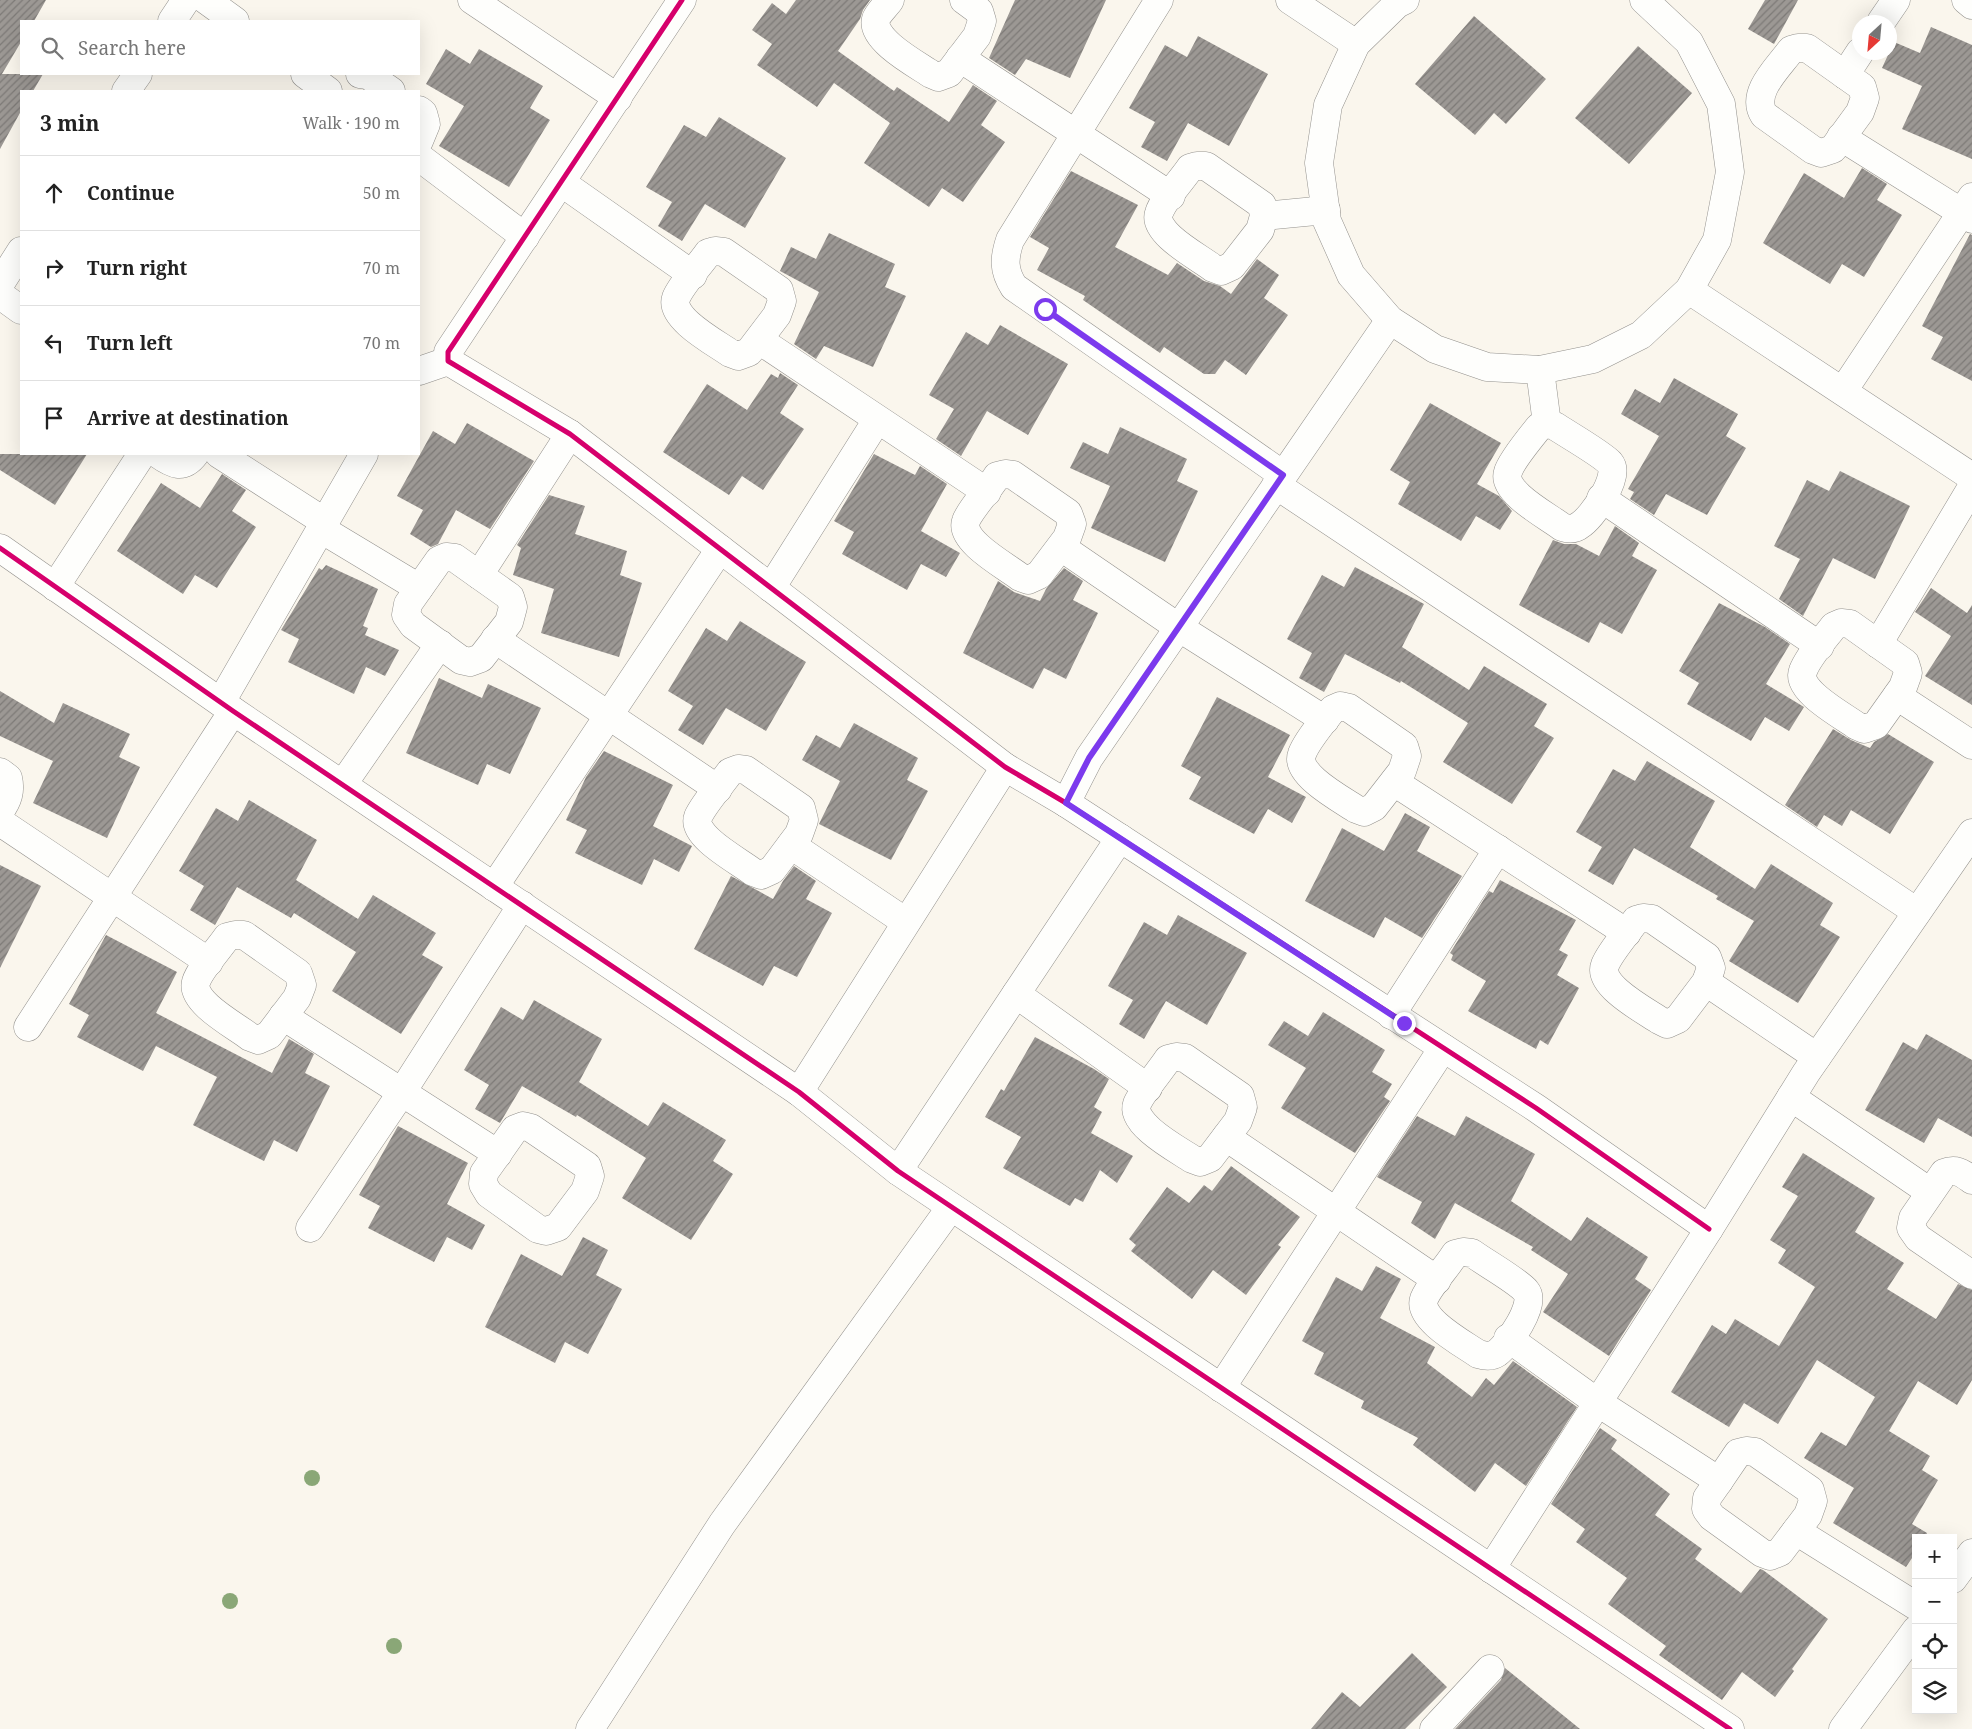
<!DOCTYPE html>
<html lang="en">
<head>
<meta charset="utf-8">
<style>
	:root { --surface:#fff; --page:#f2f2f2; --text:#222; --muted:#767676; --line:#e0e0e0 }
	body { margin:0; font-family:"Noto Serif",serif; background:var(--page); color:var(--text) }
	.controls { position:absolute; right:15px; bottom:15px; display:grid; overflow:hidden; border-radius:0px; box-shadow:0 5px 20px #0002 }
	.controls button { width:45px; height:45px; display:grid; place-items:center; padding:0; border:0; border-bottom:1px solid var(--line); background:var(--surface); color:var(--text); font:25px sans-serif }
	.compass { position:absolute; left:1852px; top:15px; width:45px; height:45px; border-radius:50%; background:var(--surface); box-shadow:0 5px 20px #0002; rotate:206deg }
	.stop { position:absolute; width:15px; height:15px; margin:-11px; border:4px solid #7c3aed; border-radius:50%; background:#fff }
	.stop.end { background:#7c3aed; border-color:#fff; box-shadow:0 1px 5px #0008 }
	.list { margin:0; padding:0; list-style:none }
	h2 { display:flex; justify-content:space-between; align-items:center; height:65px; margin:0; padding:0 20px; font-size:21px }
	h2 small { font-size:16px; font-weight:400; color:var(--muted) }
	.list li { display:grid; grid-template-columns:32px 1fr auto; gap:15px; align-items:center; box-sizing:border-box; height:75px; padding:0 20px; border-top:1px solid var(--line) }
	.list b { display:block; font-size:19px; white-space:nowrap }
	.list em { font-size:16px; font-style:normal; color:var(--muted) }
	.icon { flex:none; width:28px; height:28px; fill:none; stroke:currentColor; stroke-width:2; stroke-linecap:round; stroke-linejoin:round }
	.map { position:relative; flex:none; width:1972px; height:1729px; overflow:hidden }
	.search { position:absolute; background:var(--surface); box-shadow:0 5px 20px #0002; left:20px; top:20px; width:400px; height:55px; display:flex; align-items:center; gap:12px; box-sizing:border-box; padding:0 18px; border-radius:0px; color:var(--muted); font-size:19px }
	.panel { position:absolute; background:var(--surface); box-shadow:0 5px 20px #0002; left:20px; top:90px; width:400px; height:365px; border-radius:0px }
	.map>svg:first-child { display:block }
</style>
</head>
<body>
<div class="map">
<svg width="1972" height="1729" viewBox="0 0 1972 1729">
	<defs>
		<pattern id="building-hatch" width="6" height="6" patternUnits="userSpaceOnUse" patternTransform="scale(1.25)"><rect width="6" height="6" fill="#9c9894"/><path d="M-1 1l2-2M0 6l6-6M5 7l2-2" fill="none" stroke="#7d7a77"/></pattern>
	</defs>
	<rect width="100%" height="100%" fill="#faf6ed"/>
	<!-- building -->
	<g fill="url(#building-hatch)">
		<polygon points="0,0 46,0 34,21 21,21 21,42 2,74 43,74 33,91 21,91 21,111 0,149"/>
		<polygon points="796,0 870,0 863,10 860,19 838,51 894,91 897,87 949,122 973,85 997,101 981,125 1005,142 963,202 942,188 929,207 864,163 890,123 834,83 817,107 757,65 772,44 752,30 772,3 786,14"/>
		<polygon points="1015,0 1106,0 1070,78 1026,59 1015,75 989,58"/>
		<polygon points="1765,0 1798,0 1774,44 1748,29"/>
		<polygon points="1474,16 1546,79 1506,124 1494,113 1475,135 1415,84"/>
		<polygon points="1931,27 1972,45 1972,159 1902,129 1922,86 1882,68 1894,42 1920,53"/>
		<polygon points="1198,36 1268,74 1229,146 1188,123 1167,161 1141,147 1155,122 1129,108 1165,45 1187,57"/>
		<polygon points="1638,46 1692,93 1629,164 1575,118"/>
		<polygon points="446,49 470,64 479,49 543,86 530,108 550,120 509,187 439,146 464,106 426,84"/>
		<polygon points="719,117 786,158 745,228 705,204 682,241 658,226 672,202 646,187 684,125 706,137"/>
		<polygon points="1862,168 1887,184 1877,200 1902,215 1864,277 1842,264 1830,284 1763,243 1804,173 1844,198"/>
		<polygon points="1071,171 1138,205 1115,247 1168,275 1177,263 1204,281 1220,286 1231,294 1257,259 1279,275 1264,298 1288,315 1246,375 1225,360 1215,374 1204,374 1164,347 1160,353 1083,300 1085,296 1037,270 1049,248 1030,237"/>
		<polygon points="829,233 895,264 885,287 906,296 873,367 824,346 816,359 794,344 819,292 780,271 791,247 816,259"/>
		<polygon points="1970,234 1972,235 1972,381 1931,359 1943,337 1922,326"/>
		<polygon points="1000,325 1068,364 1028,435 987,411 961,456 936,439 954,409 929,395 966,332 988,345"/>
		<polygon points="780,373 798,385 780,413 804,429 763,490 742,476 729,495 663,452 707,384 747,410 771,374 778,378"/>
		<polygon points="1674,378 1738,414 1726,436 1746,448 1707,515 1666,494 1654,515 1630,499 1634,492 1628,489 1659,436 1621,414 1635,389 1660,403"/>
		<polygon points="1430,403 1501,443 1477,484 1499,496 1512,511 1500,530 1476,516 1461,541 1398,504 1410,482 1390,470"/>
		<polygon points="467,423 534,461 490,529 456,510 438,544 431,547 410,534 423,510 397,496 433,431 455,444"/>
		<polygon points="1120,427 1187,459 1177,481 1198,491 1165,562 1091,528 1110,486 1070,468 1083,442 1108,454"/>
		<polygon points="0,454 87,454 55,505 0,470"/>
		<polygon points="874,454 915,475 920,466 947,484 921,531 960,553 946,577 921,564 907,590 842,554 854,532 834,521"/>
		<polygon points="1840,471 1910,506 1875,579 1833,558 1803,616 1779,599 1800,559 1774,546 1807,480 1829,491"/>
		<polygon points="222,474 246,490 232,511 256,527 217,588 195,575 183,594 117,551 161,483 200,508"/>
		<polygon points="549,495 585,506 575,534 627,551 620,575 642,583 619,657 541,633 554,589 513,575 521,548 517,545"/>
		<polygon points="1615,526 1639,543 1632,556 1657,570 1622,634 1600,622 1589,643 1519,605 1553,540 1564,544 1576,544 1599,556"/>
		<polygon points="326,565 378,589 363,626 368,628 365,635 399,650 385,676 366,667 354,694 288,662 299,639 281,630 319,568 322,570"/>
		<polygon points="1355,567 1424,604 1402,647 1469,690 1484,666 1547,704 1534,726 1554,738 1512,804 1443,762 1468,723 1401,681 1400,683 1345,654 1324,692 1299,678 1312,653 1287,639 1322,575 1344,587"/>
		<polygon points="1064,568 1083,581 1073,600 1098,613 1066,679 1044,668 1033,689 963,653 998,581 1014,592 1040,601 1046,589"/>
		<polygon points="1931,588 1967,613 1972,605 1972,705 1925,676 1951,636 1915,612"/>
		<polygon points="1719,603 1765,627 1790,644 1766,684 1804,707 1789,731 1765,717 1751,741 1687,704 1699,683 1679,671"/>
		<polygon points="740,621 806,662 766,731 726,708 703,745 678,730 693,706 668,691 706,628 727,641"/>
		<polygon points="439,678 482,698 488,684 541,708 510,774 487,764 478,785 406,753"/>
		<polygon points="0,691 54,723 63,703 130,734 119,757 140,767 107,838 33,803 53,761 0,736"/>
		<polygon points="1217,697 1290,735 1268,777 1306,797 1292,823 1268,809 1254,834 1189,799 1201,777 1181,766"/>
		<polygon points="854,723 918,758 907,780 928,791 891,860 819,824 840,781 802,760 816,735 840,748"/>
		<polygon points="1833,729 1851,740 1870,748 1874,742 1888,734 1934,762 1890,834 1851,810 1842,826 1824,815 1817,827 1785,805"/>
		<polygon points="604,751 673,785 653,826 692,846 679,872 654,859 642,885 575,853 587,830 566,820 586,777"/>
		<polygon points="1647,761 1715,801 1690,847 1755,889 1771,864 1833,903 1820,925 1840,937 1798,1003 1729,961 1754,921 1716,899 1718,896 1634,848 1613,885 1588,871 1602,847 1576,832 1613,769 1635,781"/>
		<polygon points="249,800 317,840 296,880 358,919 373,895 436,933 422,955 443,967 401,1034 332,991 356,952 294,913 291,918 237,887 215,925 190,910 204,886 179,871 216,808 238,821"/>
		<polygon points="1405,813 1430,827 1417,851 1462,876 1422,938 1385,917 1374,938 1305,901 1342,828 1384,851"/>
		<polygon points="0,865 41,886 0,968"/>
		<polygon points="794,866 816,881 806,899 832,913 797,977 774,966 763,986 694,949 731,876 773,899 783,881"/>
		<polygon points="1500,880 1576,920 1559,950 1568,955 1557,975 1579,988 1548,1045 1540,1040 1536,1049 1468,1011 1486,981 1451,960 1453,955 1450,953 1489,891 1493,893"/>
		<polygon points="1178,915 1247,953 1207,1025 1166,1001 1144,1039 1119,1024 1133,1000 1108,986 1144,922 1167,935"/>
		<polygon points="106,935 177,972 156,1013 272,1073 289,1039 314,1054 305,1073 330,1086 297,1152 274,1140 264,1161 193,1125 217,1077 156,1046 143,1071 77,1037 89,1015 69,1004"/>
		<polygon points="534,1000 602,1039 579,1082 648,1126 663,1102 726,1140 713,1161 733,1174 691,1240 622,1198 646,1158 577,1115 576,1117 522,1086 500,1123 475,1109 489,1085 464,1070 501,1007 523,1020"/>
		<polygon points="1323,1012 1385,1050 1372,1072 1392,1084 1384,1097 1390,1101 1355,1153 1281,1108 1306,1068 1268,1045 1284,1021 1308,1036"/>
		<polygon points="1926,1034 1972,1060 1972,1137 1938,1118 1924,1143 1865,1110 1903,1042 1917,1050"/>
		<polygon points="1035,1037 1094,1069 1109,1079 1094,1107 1102,1112 1091,1133 1133,1156 1117,1183 1100,1170 1083,1202 1075,1198 1070,1206 1003,1168 1021,1137 985,1117 1001,1089 1004,1091"/>
		<polygon points="1417,1116 1455,1136 1466,1116 1535,1154 1511,1201 1571,1241 1587,1217 1648,1257 1635,1279 1651,1290 1609,1356 1543,1312 1568,1274 1531,1250 1533,1247 1455,1203 1435,1239 1411,1223 1422,1202 1377,1177"/>
		<polygon points="398,1126 468,1163 447,1204 485,1225 472,1250 447,1237 434,1262 368,1228 380,1206 359,1195"/>
		<polygon points="1803,1153 1875,1198 1855,1232 1904,1263 1887,1289 1936,1319 1958,1284 1972,1290 1972,1380 1957,1405 1918,1381 1889,1431 1930,1456 1922,1470 1938,1480 1912,1524 1927,1533 1925,1538 1916,1538 1916,1552 1906,1567 1833,1523 1854,1488 1804,1458 1821,1432 1846,1446 1875,1397 1817,1360 1778,1424 1744,1403 1729,1427 1671,1392 1712,1325 1726,1334 1735,1319 1779,1346 1815,1287 1778,1263 1786,1250 1770,1240 1798,1196 1782,1187"/>
		<polygon points="1231,1166 1300,1217 1278,1245 1281,1247 1246,1295 1213,1270 1192,1299 1131,1251 1136,1245 1129,1239 1167,1187 1189,1203 1204,1185 1212,1191"/>
		<polygon points="583,1237 608,1250 596,1275 622,1289 588,1354 565,1342 555,1363 485,1327 521,1254 562,1276"/>
		<polygon points="1376,1266 1401,1279 1380,1318 1435,1347 1427,1363 1472,1397 1486,1378 1494,1385 1513,1361 1577,1407 1526,1486 1495,1463 1475,1492 1413,1445 1418,1438 1361,1408 1364,1401 1314,1374 1324,1353 1302,1341 1336,1277 1362,1291"/>
		<polygon points="1600,1428 1617,1440 1611,1449 1670,1494 1655,1515 1702,1549 1695,1559 1741,1593 1760,1569 1763,1570 1828,1619 1792,1669 1794,1671 1775,1697 1742,1672 1722,1700 1659,1655 1666,1646 1608,1604 1627,1578 1576,1542 1585,1529 1551,1504"/>
		<polygon points="1412,1653 1447,1687 1405,1729 1311,1729 1342,1692 1360,1707"/>
		<polygon points="1505,1668 1580,1729 1455,1729 1501,1680"/>
	</g>
	<g fill="none" stroke-linecap="round" stroke-linejoin="round">
		<!-- minor casing -->
		<g stroke="#93918d" stroke-width="29">
			<g id="minor">
				<polyline points="206,0 235,21"/>
				<polyline points="472,0 618,98"/>
				<polyline points="682,0 448,352 448,361 570,434 1005,767 1066,803 1536,1108 1709,1229"/>
				<path d="M 890,0 C 886,6 878,13 876,19 C 870,39 916,64 931,74 L 938,77 L 949,73 L 977,36 L 982,21 L 979,11 L 964,0"/>
				<path d="M 1159,0 L 1010,240 C 1004,258 1003,270 1014,287 L 1283,475"/>
				<polyline points="1290,0 1356,44"/>
				<polyline points="1405,0 1397,4 1356,44 1328,105 1319,163 1327,221 1351,275 1390,320 1435,349 1487,367 1540,370 1593,359 1641,335 1689,290 1717,240 1730,172 1721,104 1689,42 1644,0"/>
				<polyline points="1966,0 1972,5"/>
				<polyline points="172,21 186,0"/>
				<polyline points="1881,22 1896,0"/>
				<path d="M 1798,48 L 1807,48 L 1862,87 L 1865,98 L 1860,112 L 1833,149 L 1821,153 L 1813,150 L 1764,115 C 1750,93 1778,68 1791,50 Z"/>
				<polyline points="960,58 1171,196"/>
				<polyline points="305,74 328,91"/>
				<polyline points="360,74 368,75 391,91"/>
				<polyline points="1845,75 1860,52"/>
				<polyline points="126,91 138,74"/>
				<polyline points="419,110 423,113 426,124 419,141"/>
				<polyline points="1841,137 1972,219"/>
				<polyline points="419,157 525,237"/>
				<path d="M 1197,166 L 1206,166 L 1262,205 L 1264,216 L 1260,230 L 1232,266 L 1221,271 L 1213,268 C 1199,257 1152,233 1159,213 C 1163,200 1182,180 1190,168 Z"/>
				<polyline points="562,183 693,275"/>
				<polyline points="1264,216 1326,210"/>
				<path d="M 715,251 L 724,252 L 779,290 L 782,301 L 777,315 L 749,352 L 738,356 L 730,353 C 716,343 669,318 676,298 C 681,285 699,266 708,253 Z"/>
				<polyline points="0,284 21,251"/>
				<polyline points="1689,290 1972,477"/>
				<polyline points="0,295 21,310"/>
				<polyline points="759,340 987,492"/>
				<polyline points="1540,370 1547,424"/>
				<polyline points="419,371 448,361"/>
				<polyline points="1843,391 1972,197"/>
				<path d="M 1547,424 L 1555,426 C 1567,434 1602,454 1610,463 C 1621,476 1592,518 1580,525 C 1574,530 1568,529 1562,527 C 1548,516 1501,492 1508,472 C 1511,461 1531,437 1539,427 Z"/>
				<path d="M 158,454 C 172,464 183,470 195,454"/>
				<polyline points="219,454 325,522"/>
				<path d="M 1005,474 L 1013,475 L 1068,513 L 1072,524 L 1067,538 L 1039,575 L 1028,580 L 1020,577 C 1006,566 959,541 966,521 C 969,511 990,488 997,476 Z"/>
				<polyline points="1276,485 1917,912"/>
				<polyline points="1601,498 1820,646"/>
				<polyline points="321,529 419,588"/>
				<polyline points="1061,547 1178,627 1325,720"/>
				<polyline points="0,548 233,711 799,1092 898,1171 1730,1729"/>
				<polygon points="446,557 455,558 510,597 513,607 509,622 481,658 470,662 461,660 413,625 406,615 408,604 439,560"/>
				<polyline points="479,575 570,434"/>
				<polyline points="55,587 142,454"/>
				<polyline points="771,588 877,420"/>
				<path d="M 1841,623 L 1850,624 L 1905,663 L 1908,673 L 1903,687 L 1876,725 L 1864,729 L 1857,726 C 1842,715 1795,690 1803,671 C 1808,657 1825,638 1834,626 Z"/>
				<polyline points="495,639 718,789"/>
				<polyline points="1878,644 1972,487"/>
				<polyline points="1897,696 1972,745"/>
				<polyline points="221,702 364,454"/>
				<path d="M 1340,706 L 1349,708 L 1404,746 L 1407,756 L 1402,771 L 1374,807 L 1364,812 L 1356,809 C 1341,799 1294,774 1302,754 C 1307,740 1324,721 1333,709 Z"/>
				<path d="M 738,769 L 746,770 L 801,808 L 804,820 L 799,834 L 772,870 L 761,875 L 753,872 C 739,861 691,836 698,817 C 703,805 722,783 730,772 Z"/>
				<path d="M 0,772 L 8,778 C 11,791 8,800 0,811"/>
				<polyline points="1394,782 1627,933"/>
				<polyline points="343,784 440,644"/>
				<polyline points="1066,803 1089,758 1390,320"/>
				<polyline points="0,822 209,962"/>
				<polyline points="791,845 906,922"/>
				<polyline points="494,887 720,549"/>
				<path d="M 1643,918 L 1652,919 L 1707,957 L 1711,968 L 1706,982 L 1678,1019 L 1667,1024 L 1659,1020 C 1644,1010 1597,985 1605,965 C 1610,952 1627,933 1636,920 Z"/>
				<path d="M 235,935 L 244,935 L 298,973 L 302,985 L 297,998 L 269,1035 L 258,1040 L 250,1037 C 236,1026 190,1002 196,982 C 200,969 219,949 227,937 Z"/>
				<polyline points="1706,982 1817,1057"/>
				<polyline points="1016,994 1148,1088"/>
				<polyline points="1391,1015 1498,849"/>
				<polyline points="283,1016 498,1154"/>
				<polyline points="28,1027 233,711"/>
				<path d="M 1176,1057 L 1185,1058 L 1240,1096 L 1243,1107 L 1238,1121 L 1210,1158 L 1200,1162 L 1192,1159 C 1177,1149 1130,1124 1137,1104 C 1141,1093 1161,1070 1168,1059 Z"/>
				<polyline points="799,1092 1005,767"/>
				<polyline points="1791,1097 1930,1192"/>
				<polygon points="523,1126 531,1128 587,1166 590,1176 585,1191 558,1227 546,1231 538,1229 489,1194 483,1184 484,1173 515,1129"/>
				<polyline points="1226,1137 1437,1280"/>
				<polyline points="898,1171 1120,838"/>
				<path d="M 1972,1180 C 1962,1173 1956,1168 1944,1173 L 1913,1218 L 1911,1228 L 1918,1238 L 1972,1275"/>
				<polyline points="310,1228 402,1092 522,905"/>
				<path d="M 1463,1252 L 1472,1253 C 1484,1262 1518,1281 1526,1291 C 1537,1304 1508,1345 1497,1353 C 1491,1357 1485,1356 1478,1354 C 1464,1344 1417,1319 1424,1299 C 1429,1286 1447,1267 1455,1254 Z"/>
				<polyline points="1508,1338 1597,1402 1719,1481"/>
				<polyline points="1221,1388 1443,1048"/>
				<polygon points="1746,1451 1755,1452 1810,1490 1813,1501 1808,1515 1780,1552 1770,1556 1762,1553 1712,1517 1706,1509 1707,1498 1719,1481 1738,1453"/>
				<polyline points="1796,1531 1916,1606"/>
				<polyline points="1491,1569 1709,1229 1806,1073 1972,833"/>
				<polyline points="1953,1579 1972,1553"/>
				<polyline points="590,1729 722,1524 951,1207"/>
				<polyline points="1434,1729 1490,1669"/>
				<polyline points="1843,1729 1916,1630"/>
			</g>
		</g>
		<!-- minor -->
		<use href="#minor" stroke="#fefefc" stroke-width="28"/>
		<!-- cycleway casing -->
		<g stroke="#fff" stroke-width="8">
			<g id="cycleway">
				<polyline points="682,0 448,352 448,361 570,434 1005,767 1066,803 1536,1108 1709,1229"/>
				<polyline points="0,548 233,711 799,1092 898,1171 1730,1729"/>
			</g>
		</g>
		<!-- cycleway -->
		<use href="#cycleway" stroke="#d6006c" stroke-width="5"/>
	</g>
	<!-- trees -->
	<g fill="#8aa777">
		<circle cx="312" cy="1478" r="8"/>
		<circle cx="230" cy="1601" r="8"/>
		<circle cx="394" cy="1646" r="8"/>
	</g>
	<g fill="none" stroke-linecap="round" stroke-linejoin="round">
		<!-- route -->
		<polyline stroke="#7c3aed" stroke-width="6" points="1045,309 1283,475 1089,758 1066,803 1404,1023"/>
	</g>
</svg>
<div class="controls">
<button>+</button>
<button>−</button>
<button><svg class="icon" aria-label="locate" viewBox="0 0 24 24"><circle cx="12" cy="12" r="6"/><path d="M12 2v4M12 18v4M2 12h4M18 12h4"/></svg></button>
<button><svg class="icon" aria-label="layers" viewBox="0 0 24 24"><path d="M12 4l9 5-9 5-9-5zM3 14l9 5 9-5"/></svg></button>
</div>
<svg class="compass" viewBox="-18 -18 36 36"><path d="M0-13l5 13h-10z" fill="#e53935"/><path d="M0 13l5-13h-10z" fill="#767676"/></svg>
<div class="stop" style="left:1045px;top:309px"></div>
<div class="stop end" style="left:1404px;top:1023px"></div>
<div class="search"><svg class="icon" aria-label="search" viewBox="0 0 24 24"><circle cx="10" cy="10" r="6"/><path d="M15 15l6 6"/></svg>Search here</div>
<section class="panel">
<h2>3 min<small>Walk · 190 m</small></h2>
<ul class="list">
<li><svg class="icon" aria-label="ahead" viewBox="0 0 24 24"><path d="M12 20V5M6 11l6-6 6 6"/></svg><div><b>Continue</b></div><em>50 m</em></li>
<li><svg class="icon" aria-label="right" viewBox="0 0 24 24"><path d="M7 20v-9h11M14 6l5 5-5 5"/></svg><div><b>Turn right</b></div><em>70 m</em></li>
<li><svg class="icon" aria-label="left" viewBox="0 0 24 24"><path d="M17 20v-9H6M10 6l-5 5 5 5"/></svg><div><b>Turn left</b></div><em>70 m</em></li>
<li><svg class="icon" aria-label="arrive" viewBox="0 0 24 24"><path d="M6 21V4h12l-3 4 3 4H6"/></svg><div><b>Arrive at destination</b></div></li>
</ul>
</section>
</div>
</body>
</html>
